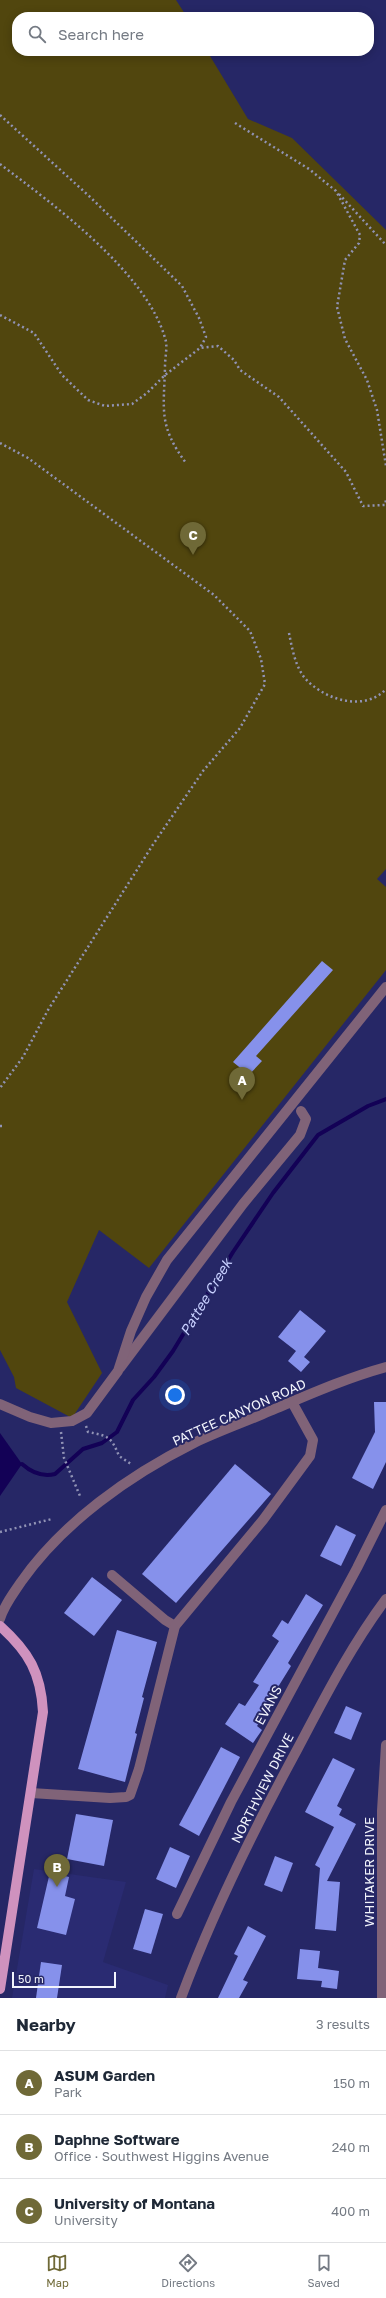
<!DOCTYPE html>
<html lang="en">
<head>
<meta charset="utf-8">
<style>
	:root { --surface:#fff; --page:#f6f6f7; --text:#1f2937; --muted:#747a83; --line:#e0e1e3; --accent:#6f6937 }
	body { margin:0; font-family:"Golos Text",sans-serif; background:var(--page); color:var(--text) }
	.scale { position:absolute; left:12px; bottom:10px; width:104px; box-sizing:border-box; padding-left:4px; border:2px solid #f2f4fc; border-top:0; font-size:11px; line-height:14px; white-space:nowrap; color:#f2f4fc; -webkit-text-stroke:3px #262766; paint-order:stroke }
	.you { position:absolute; left:175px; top:1395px; width:14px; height:14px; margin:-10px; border:3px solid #fff; border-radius:50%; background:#1a73e8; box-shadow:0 0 0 6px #1a73e833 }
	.badge { display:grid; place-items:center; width:26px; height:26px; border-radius:50%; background:var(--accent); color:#fff; font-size:13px; font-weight:700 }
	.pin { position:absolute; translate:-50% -33px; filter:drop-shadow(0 1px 2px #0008) }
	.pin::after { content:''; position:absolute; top:21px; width:14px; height:12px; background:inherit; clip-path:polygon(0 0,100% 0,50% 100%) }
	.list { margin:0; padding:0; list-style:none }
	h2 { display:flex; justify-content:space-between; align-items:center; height:52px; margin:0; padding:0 16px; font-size:17px }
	h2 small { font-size:13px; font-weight:400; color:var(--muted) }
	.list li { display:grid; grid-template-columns:26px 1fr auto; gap:12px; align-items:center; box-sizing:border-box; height:64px; padding:0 16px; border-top:1px solid var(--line) }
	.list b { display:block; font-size:15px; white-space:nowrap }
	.list p { margin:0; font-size:13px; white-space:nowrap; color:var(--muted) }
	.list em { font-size:13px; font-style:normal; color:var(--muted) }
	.icon { flex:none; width:22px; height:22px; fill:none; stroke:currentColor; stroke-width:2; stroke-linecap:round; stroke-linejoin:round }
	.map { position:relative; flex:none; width:386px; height:1998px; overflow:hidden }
	.search { position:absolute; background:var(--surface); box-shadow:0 2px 10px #0003; left:12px; right:12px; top:12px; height:44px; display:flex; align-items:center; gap:10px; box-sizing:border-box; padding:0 14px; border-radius:16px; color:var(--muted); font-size:15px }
	.sheet { height:244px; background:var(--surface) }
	nav { display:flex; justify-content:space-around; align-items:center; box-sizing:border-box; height:56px; border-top:1px solid var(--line); background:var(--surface); font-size:11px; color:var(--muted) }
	nav a { display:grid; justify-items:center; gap:2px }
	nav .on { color:var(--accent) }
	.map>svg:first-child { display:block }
</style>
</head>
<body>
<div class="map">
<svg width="386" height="1998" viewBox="0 0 386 1998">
	<rect width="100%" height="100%" fill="#262766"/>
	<!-- built -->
	<polygon fill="#2a2b72" points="34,1869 126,1882 103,1962 168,1985 165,1998 12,1998"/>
	<!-- green -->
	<polygon fill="#51460e" points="0,0 176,0 187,17 17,17 17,51 207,51 248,119 292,138 386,230 386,869 377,879 386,887 386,970 149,1268 99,1230 67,1302 102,1373 72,1418 16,1388 14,1377 0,1350"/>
	<!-- water -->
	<polygon fill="#130156" points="0,1433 22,1464 0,1496"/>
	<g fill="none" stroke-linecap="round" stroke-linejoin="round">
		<!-- stream -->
		<path stroke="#130156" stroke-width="4" d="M 22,1464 C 31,1472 43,1477 55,1474 L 83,1449 L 102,1443 L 117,1432 L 133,1400 L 154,1377 L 173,1351 L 233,1252 L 273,1193 L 318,1135 L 368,1106 L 386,1099"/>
	</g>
	<!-- building -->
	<g fill="#8691eb">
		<polygon points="322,961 333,970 256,1056 262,1061 249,1075 233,1062"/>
		<polygon points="300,1310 326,1331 304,1357 310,1362 301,1372 288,1361 296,1351 278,1337"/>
		<polygon points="374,1402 386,1402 386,1462 373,1489 352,1478 375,1432"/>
		<polygon points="235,1464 271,1494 176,1603 142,1574"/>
		<polygon points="336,1525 356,1535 341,1566 320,1556"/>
		<polygon points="92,1577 122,1600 94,1636 64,1613"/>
		<polygon points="306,1594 323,1605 288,1663 291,1666 265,1708 268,1710 257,1726 262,1730 253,1743 225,1724 239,1703 245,1706 259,1685 253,1682 279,1641 272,1636 282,1620 288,1624"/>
		<polygon points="117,1630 157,1642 142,1697 144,1698 135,1733 137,1734 125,1782 78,1769"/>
		<polygon points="346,1706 362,1713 351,1740 334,1733"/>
		<polygon points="221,1747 240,1757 199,1836 179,1825"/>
		<polygon points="333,1758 355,1769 337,1806 342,1809 339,1815 356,1824 327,1881 340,1882 336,1931 315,1929 320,1868 315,1865 334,1827 305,1812"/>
		<polygon points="76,1814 113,1820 104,1866 67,1859"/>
		<polygon points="170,1847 190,1856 176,1888 156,1879"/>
		<polygon points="275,1856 293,1863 282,1892 264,1885"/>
		<polygon points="50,1872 69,1877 65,1896 75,1899 66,1935 37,1928"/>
		<polygon points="145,1909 163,1914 151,1954 133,1949"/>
		<polygon points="248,1926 266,1936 243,1980 248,1982 239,1998 218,1998 238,1956 234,1954"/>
		<polygon points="300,1949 320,1951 318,1968 339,1971 337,1989 321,1987 322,1981 297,1979"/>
		<polygon points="41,1962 62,1965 57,1998 36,1998"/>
	</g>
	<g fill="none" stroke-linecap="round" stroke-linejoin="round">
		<!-- path -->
		<g stroke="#9193b5" stroke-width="2.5" stroke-dasharray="2 3" stroke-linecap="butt">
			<polyline points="0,115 89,196 182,286 199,318 206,337 200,348"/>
			<polyline points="235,123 309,169 336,191 360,235 359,243 345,260 337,307 345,339 367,380 377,410 386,466"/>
			<path d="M 0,164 C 54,205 146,272 165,338 C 168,346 165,357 165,366 C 164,410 158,425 186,463"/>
			<polyline points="339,194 386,245"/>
			<polyline points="0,315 34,333 62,375 88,400 105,406 132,404 147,393 165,375 200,348 218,346 234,360 240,370 279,397 346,472 363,506 385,505 386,500"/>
			<polyline points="0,443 28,458 214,595 250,631 261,659 265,684 240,728 203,771 154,843 48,1010 23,1057 0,1088"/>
			<path d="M 289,633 C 292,648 295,665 304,677 C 322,699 364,713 386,689"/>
			<polyline points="0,1126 2,1126"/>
			<path d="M 86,1426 L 88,1432 C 108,1436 111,1436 119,1456 L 131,1464"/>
			<polyline points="61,1432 64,1458 80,1496"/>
			<polyline points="0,1532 52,1519"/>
		</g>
		<!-- minor -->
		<g stroke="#806378" stroke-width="10">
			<polyline points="120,1368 243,1204 300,1135 306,1119 301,1111"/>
			<polyline points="0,1404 30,1417 51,1423 72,1421 87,1413 118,1371 131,1331 146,1297 167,1260 386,987"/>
			<polyline points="112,1575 165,1620 175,1626"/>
			<path d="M 0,1619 C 4,1605 13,1594 21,1582 C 63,1522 130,1475 194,1443 C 219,1431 245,1422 270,1411 C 308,1395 346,1378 386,1367"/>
			<polyline points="31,1793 110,1798 126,1797 130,1795 139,1769 175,1626 263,1520 310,1456 313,1440 292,1402"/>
			<polyline points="177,1914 231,1802 357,1568 386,1510"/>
			<path d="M 181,1998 C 213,1911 254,1829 298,1748 C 325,1697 351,1646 386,1599"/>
			<polyline points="382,1998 382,1811 386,1745"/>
		</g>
		<!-- major -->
		<path stroke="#cf92be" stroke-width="10" d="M 0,1626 C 29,1652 41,1673 43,1712 L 0,1989"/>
	</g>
	<g text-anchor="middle" stroke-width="4" stroke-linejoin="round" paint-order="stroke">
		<!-- street labels -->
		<g font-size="13" fill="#f2f4fc" stroke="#262766">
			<text transform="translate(239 1412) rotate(-24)" y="5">PATTEE CANYON ROAD</text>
			<text transform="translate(268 1705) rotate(-62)" y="5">EVANS</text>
			<text transform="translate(262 1788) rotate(-63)" y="5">NORTHVIEW DRIVE</text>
			<text transform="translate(369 1872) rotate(-90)" y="5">WHITAKER DRIVE</text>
		</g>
		<!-- water labels -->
		<g font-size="14" font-style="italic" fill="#c8d0ff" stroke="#262766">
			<text transform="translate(206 1297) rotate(-59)" y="5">Pattee Creek</text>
		</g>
	</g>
</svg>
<div class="scale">50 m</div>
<div class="you"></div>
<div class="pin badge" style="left:242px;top:1100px">A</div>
<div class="pin badge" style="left:57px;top:1887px">B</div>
<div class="pin badge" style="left:193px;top:555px">C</div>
<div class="search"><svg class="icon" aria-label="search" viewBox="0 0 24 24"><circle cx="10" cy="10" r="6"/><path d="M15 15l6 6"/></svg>Search here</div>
</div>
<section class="sheet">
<h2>Nearby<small>3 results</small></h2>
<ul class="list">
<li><span class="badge">A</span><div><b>ASUM Garden</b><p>Park</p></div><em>150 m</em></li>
<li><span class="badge">B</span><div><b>Daphne Software</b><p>Office · Southwest Higgins Avenue</p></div><em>240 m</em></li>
<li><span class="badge">C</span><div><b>University of Montana</b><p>University</p></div><em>400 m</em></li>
</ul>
</section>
<nav>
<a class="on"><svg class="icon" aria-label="map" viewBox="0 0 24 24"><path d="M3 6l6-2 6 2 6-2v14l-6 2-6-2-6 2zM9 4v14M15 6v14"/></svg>Map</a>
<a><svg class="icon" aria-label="directions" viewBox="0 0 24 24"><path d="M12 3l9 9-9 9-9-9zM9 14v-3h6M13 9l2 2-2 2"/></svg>Directions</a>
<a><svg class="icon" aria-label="saved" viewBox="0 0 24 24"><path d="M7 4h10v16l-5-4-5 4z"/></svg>Saved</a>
</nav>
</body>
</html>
